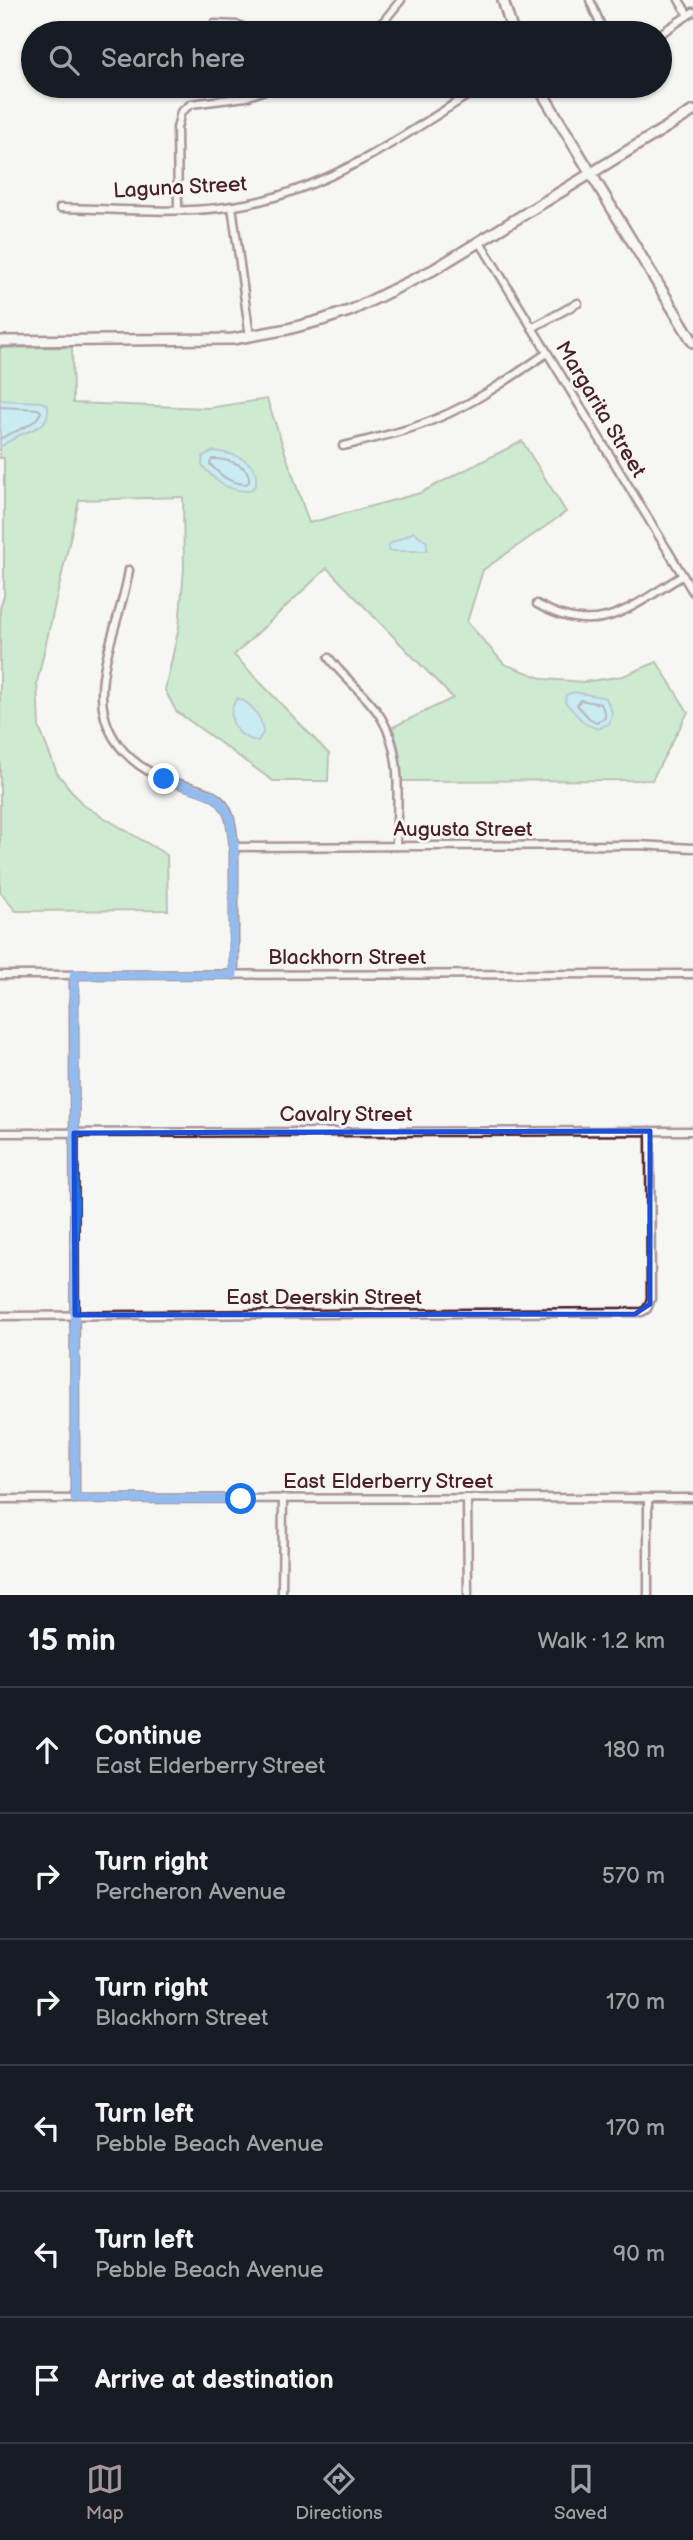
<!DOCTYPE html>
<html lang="en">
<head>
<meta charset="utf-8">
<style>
	:root { --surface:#171b24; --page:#242831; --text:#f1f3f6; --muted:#9ea1a6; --line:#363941; --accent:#a6949b }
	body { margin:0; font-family:"Balsamiq Sans",sans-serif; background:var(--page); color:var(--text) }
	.stop { position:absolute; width:21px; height:21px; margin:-16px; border:5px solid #1a73e8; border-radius:50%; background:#fff }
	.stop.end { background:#1a73e8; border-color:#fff; box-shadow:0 2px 7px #0008 }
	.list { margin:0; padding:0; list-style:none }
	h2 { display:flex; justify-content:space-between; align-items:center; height:91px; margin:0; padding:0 28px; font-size:30px }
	h2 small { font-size:23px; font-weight:400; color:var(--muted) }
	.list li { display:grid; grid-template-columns:46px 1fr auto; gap:21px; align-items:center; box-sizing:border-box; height:126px; padding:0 28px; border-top:2px solid var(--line) }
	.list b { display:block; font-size:26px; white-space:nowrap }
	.list p { margin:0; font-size:23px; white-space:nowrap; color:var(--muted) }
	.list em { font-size:23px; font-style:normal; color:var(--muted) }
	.icon { flex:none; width:38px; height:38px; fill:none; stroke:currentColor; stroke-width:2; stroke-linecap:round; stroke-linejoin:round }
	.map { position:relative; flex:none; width:693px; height:1595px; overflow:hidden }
	.search { position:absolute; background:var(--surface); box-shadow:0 2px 5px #0004; left:21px; right:21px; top:21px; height:77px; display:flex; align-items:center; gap:18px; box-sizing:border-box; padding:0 24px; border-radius:38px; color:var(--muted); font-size:26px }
	.sheet { height:847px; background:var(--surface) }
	nav { display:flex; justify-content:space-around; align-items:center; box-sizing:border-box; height:98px; border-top:2px solid var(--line); background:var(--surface); font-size:19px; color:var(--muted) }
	nav a { display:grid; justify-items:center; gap:4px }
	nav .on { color:var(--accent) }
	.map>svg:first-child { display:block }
</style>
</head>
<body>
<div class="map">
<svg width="693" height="1595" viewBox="0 0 693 1595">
	<rect width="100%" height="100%" fill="#f6f6f2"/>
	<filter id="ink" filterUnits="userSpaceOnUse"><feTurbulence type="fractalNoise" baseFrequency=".0143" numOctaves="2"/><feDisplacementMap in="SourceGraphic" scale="14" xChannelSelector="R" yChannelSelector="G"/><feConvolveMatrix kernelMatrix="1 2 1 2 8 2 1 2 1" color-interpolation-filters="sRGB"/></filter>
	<g filter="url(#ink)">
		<!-- green -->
		<polygon fill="#9cdea8" stroke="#737e6a" stroke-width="2" points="72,347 73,403 208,408 267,399 309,523 420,493 522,441 566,512 483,570 467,622 504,664 544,679 584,682 623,676 657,662 688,712 652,780 401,781 399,751 393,727 453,698 327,568 234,655 329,754 328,781 273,781 176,711 165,690 179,627 184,569 183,497 79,500 37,682 39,727 57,773 83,805 167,855 168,910 16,911 0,892 0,608 4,596 4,458 0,458 0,348"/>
		<!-- water -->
		<g fill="#92def2" stroke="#7592a2" stroke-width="2">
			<path d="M 0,400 L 41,402 L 48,405 C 50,426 36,428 20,435 C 13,438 7,443 0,447 Z"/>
			<path d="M 213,451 C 233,453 260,460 256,485 L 249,491 C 227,491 215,481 202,465 L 203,456 Z"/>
			<polygon points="414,532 427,542 427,551 389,551 389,544"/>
			<polygon points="574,692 606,698 612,712 610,723 598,729 585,724 565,702 566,695"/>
			<path d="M 237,698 C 251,702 263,718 263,733 L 258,741 C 236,738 224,717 237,698 Z"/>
		</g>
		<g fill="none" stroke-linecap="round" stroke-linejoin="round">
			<!-- shore -->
			<g stroke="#676b7b" stroke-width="2">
				<path d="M 0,407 L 38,409 L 41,412 C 36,426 13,431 0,439"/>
				<path d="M 212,459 C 227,459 251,464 249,482 L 246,484 C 229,483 221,476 210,464 Z"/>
				<polygon points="580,700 601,704 605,713 605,718 596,722 589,718 577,705"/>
			</g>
			<!-- street casing -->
			<g stroke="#4a1f2b" stroke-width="11">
				<g id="street">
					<polyline points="590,0 604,33"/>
					<polyline points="679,0 688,15"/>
					<polyline points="214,24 238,25 254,33"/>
					<polyline points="368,33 383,22 401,0"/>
					<polyline points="660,34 693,12"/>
					<polyline points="232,206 250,337"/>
					<path d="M 60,208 C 122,209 189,216 251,203 C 336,185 410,132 482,86"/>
					<polyline points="178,210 177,128 181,112 191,104 246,97 276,86"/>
					<polyline points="480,242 693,592"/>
					<polyline points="532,328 578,303"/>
					<path d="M 343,446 C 375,438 408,431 438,418 C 477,402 513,376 547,353"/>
					<path d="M 129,570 C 123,610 101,657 102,696 C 103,741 135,770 176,783 C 190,787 209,791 220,801 C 232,813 232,831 234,847 L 234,975"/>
					<path d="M 537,604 C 598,639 629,608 682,576"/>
					<path d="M 329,658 C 343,677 362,691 376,710 C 405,749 397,800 396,846"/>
					<polyline points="234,847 638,845 693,848"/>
					<polyline points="0,975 693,974"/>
					<polyline points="74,975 75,1499"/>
					<polyline points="0,1133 693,1131"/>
					<polyline points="0,1316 642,1312 647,1309 651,1299 650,1131"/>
					<polyline points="467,1498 468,1595"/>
					<polyline points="648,1498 648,1595"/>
					<polyline points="0,1499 693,1498"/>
					<polyline points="282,1595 283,1498"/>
				</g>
			</g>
			<!-- secondary casing -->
			<g stroke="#4a1f2b" stroke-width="14">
				<g id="secondary">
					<polyline points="503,0 513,33"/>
					<polyline points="538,86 693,342"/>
					<polyline points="0,341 233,339 288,329 322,320 352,310 433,270 693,111"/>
				</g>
			</g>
			<!-- street -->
			<use href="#street" stroke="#f6f6f2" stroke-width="6"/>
			<!-- secondary -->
			<use href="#secondary" stroke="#f6f6f2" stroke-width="9"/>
		</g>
	</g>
	<g fill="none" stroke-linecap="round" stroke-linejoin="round" filter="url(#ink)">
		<!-- route -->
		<polyline stroke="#1a73e8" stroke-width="9" points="164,779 214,796 225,808 230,819 234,846 233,975 74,975 75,1499 241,1499"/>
	</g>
	<!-- marked area -->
	<path d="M0 0H693V1595H0ZM 650,1131 L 650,1304 L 635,1314 L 75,1315 L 74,1133 Z" fill="#f6f6f2" fill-opacity=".55" fill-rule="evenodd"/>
	<path fill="none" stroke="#1d4ed8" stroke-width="5" stroke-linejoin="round" d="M 650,1131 L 650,1304 L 635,1314 L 75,1315 L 74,1133 Z"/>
	<g text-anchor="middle" stroke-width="6" stroke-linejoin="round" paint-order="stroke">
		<!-- street labels -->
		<g font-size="21" fill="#4a1f2b" stroke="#f6f6f2">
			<text transform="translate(180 187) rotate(-3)" y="7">Laguna Street</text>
			<text transform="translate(601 409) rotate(59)" y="7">Margarita Street</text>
			<text x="463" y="836">Augusta Street</text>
			<text x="347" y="964">Blackhorn Street</text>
			<text x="346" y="1121">Cavalry Street</text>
			<text x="324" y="1304">East Deerskin Street</text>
			<text x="388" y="1488">East Elderberry Street</text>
		</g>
	</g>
</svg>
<div class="stop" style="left:241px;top:1499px"></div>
<div class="stop end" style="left:164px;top:779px"></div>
<div class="search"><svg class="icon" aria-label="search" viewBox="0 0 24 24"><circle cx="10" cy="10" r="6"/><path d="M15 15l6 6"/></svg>Search here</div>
</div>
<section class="sheet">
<h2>15 min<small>Walk · 1.2 km</small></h2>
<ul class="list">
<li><svg class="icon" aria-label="ahead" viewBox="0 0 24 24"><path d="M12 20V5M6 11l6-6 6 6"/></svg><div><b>Continue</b><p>East Elderberry Street</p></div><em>180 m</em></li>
<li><svg class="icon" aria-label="right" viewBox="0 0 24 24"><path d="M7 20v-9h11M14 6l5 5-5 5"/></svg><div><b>Turn right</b><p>Percheron Avenue</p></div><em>570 m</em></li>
<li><svg class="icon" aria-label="right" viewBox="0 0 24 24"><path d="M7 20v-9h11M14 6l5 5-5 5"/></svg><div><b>Turn right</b><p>Blackhorn Street</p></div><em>170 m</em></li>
<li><svg class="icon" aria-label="left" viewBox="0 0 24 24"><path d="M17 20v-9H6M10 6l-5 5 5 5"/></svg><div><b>Turn left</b><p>Pebble Beach Avenue</p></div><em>170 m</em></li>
<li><svg class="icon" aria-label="left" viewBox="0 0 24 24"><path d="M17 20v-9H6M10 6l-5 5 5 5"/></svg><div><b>Turn left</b><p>Pebble Beach Avenue</p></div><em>90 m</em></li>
<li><svg class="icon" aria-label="arrive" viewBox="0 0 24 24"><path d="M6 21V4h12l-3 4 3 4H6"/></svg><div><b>Arrive at destination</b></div></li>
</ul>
</section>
<nav>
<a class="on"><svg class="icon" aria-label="map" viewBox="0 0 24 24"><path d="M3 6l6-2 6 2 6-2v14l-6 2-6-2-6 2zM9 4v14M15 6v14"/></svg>Map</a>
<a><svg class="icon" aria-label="directions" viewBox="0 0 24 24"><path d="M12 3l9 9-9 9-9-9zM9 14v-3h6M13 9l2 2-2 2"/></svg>Directions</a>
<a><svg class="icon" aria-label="saved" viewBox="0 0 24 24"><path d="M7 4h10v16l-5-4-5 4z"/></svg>Saved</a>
</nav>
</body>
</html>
